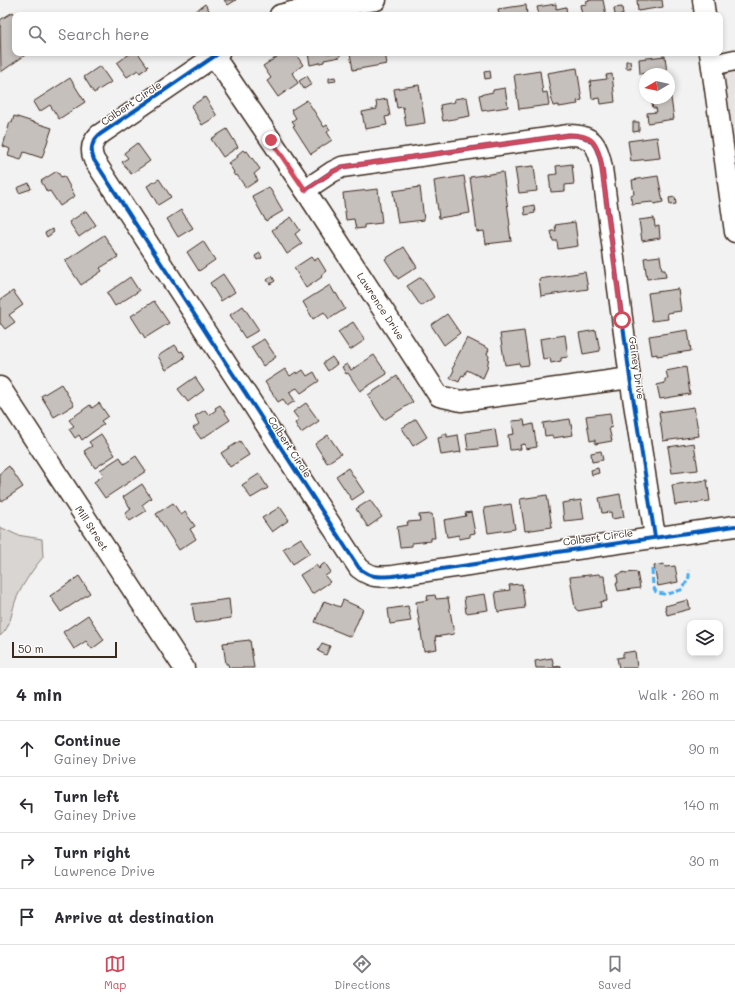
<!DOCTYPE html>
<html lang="en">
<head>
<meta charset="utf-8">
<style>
	:root { --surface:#fff; --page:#f2f2f3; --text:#2b2b33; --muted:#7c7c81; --line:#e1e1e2; --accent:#d1495b }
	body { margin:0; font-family:Mali,sans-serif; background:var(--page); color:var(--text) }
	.controls { position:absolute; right:12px; bottom:12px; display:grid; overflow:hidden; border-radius:8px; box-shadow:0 2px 6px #0003 }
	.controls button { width:36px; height:36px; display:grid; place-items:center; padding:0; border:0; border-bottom:1px solid var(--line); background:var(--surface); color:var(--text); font:20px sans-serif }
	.compass { position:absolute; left:639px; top:68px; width:36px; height:36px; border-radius:50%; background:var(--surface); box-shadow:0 2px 6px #0003; rotate:261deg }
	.scale { position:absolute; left:12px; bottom:10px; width:105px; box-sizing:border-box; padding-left:4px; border:2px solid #3b2a1e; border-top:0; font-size:11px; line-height:14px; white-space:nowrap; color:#3b2a1e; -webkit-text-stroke:3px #fff; paint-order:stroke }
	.stop { position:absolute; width:12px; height:12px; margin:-9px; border:3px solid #d1495b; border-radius:50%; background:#fff }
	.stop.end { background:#d1495b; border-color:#fff; box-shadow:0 1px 4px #0008 }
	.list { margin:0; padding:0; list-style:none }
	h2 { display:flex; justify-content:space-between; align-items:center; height:52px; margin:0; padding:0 16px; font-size:17px }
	h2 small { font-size:13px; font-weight:400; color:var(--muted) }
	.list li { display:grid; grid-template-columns:26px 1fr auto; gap:12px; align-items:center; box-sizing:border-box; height:56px; padding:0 16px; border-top:1px solid var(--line) }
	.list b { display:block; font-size:15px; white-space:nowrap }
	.list p { margin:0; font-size:13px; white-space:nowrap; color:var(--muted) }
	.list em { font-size:13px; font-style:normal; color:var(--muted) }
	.icon { flex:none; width:22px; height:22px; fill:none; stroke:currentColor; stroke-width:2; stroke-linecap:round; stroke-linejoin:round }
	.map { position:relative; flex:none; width:735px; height:668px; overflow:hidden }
	.search { position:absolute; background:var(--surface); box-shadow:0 2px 6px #0003; left:12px; right:12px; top:12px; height:44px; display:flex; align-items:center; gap:10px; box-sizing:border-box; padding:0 14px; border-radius:8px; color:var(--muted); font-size:15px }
	.sheet { height:276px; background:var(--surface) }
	nav { display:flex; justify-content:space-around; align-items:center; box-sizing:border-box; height:56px; border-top:1px solid var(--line); background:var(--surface); font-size:11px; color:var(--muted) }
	nav a { display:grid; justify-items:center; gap:2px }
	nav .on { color:var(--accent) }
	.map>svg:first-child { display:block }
</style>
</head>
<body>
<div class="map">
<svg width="735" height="668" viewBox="0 0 735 668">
	<rect width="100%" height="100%" fill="#f3f2f2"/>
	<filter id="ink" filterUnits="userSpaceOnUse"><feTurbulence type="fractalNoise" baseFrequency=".025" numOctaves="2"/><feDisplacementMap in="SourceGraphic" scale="8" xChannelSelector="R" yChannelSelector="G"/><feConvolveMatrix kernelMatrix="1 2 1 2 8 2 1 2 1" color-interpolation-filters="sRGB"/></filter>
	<g filter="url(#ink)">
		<!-- built -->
		<polygon fill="#e6e3e2" points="735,68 735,232 713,71"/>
		<!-- green -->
		<path fill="#d8d5d2" stroke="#8a8078" d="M 0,527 L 17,535 L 42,539 L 43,557 C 33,569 24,582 17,597 C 11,610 12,627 0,636 Z"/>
		<!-- building -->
		<g fill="#c6c0bd" stroke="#3b2a1e">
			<polygon points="224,0 236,0 228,5"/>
			<polygon points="593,0 603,0 606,15 582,15 580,5 587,4 586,1"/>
			<polygon points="637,0 662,0 663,7 638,11"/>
			<polygon points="205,4 212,15 190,15"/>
			<polygon points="556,4 556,9 566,7 567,15 539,15 537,7"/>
			<polygon points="526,5 527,15 499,15 498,9"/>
			<polygon points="622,7 623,15 615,15 614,8"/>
			<polygon points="13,12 15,15 15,53 28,53 1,72 0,20"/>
			<polygon points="131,53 138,53 148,67 140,73 138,70 127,77 117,63"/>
			<polygon points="281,53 295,53 303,65 292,73 298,83 278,97 267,81 271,78 263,66 277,57 276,56"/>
			<polygon points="308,53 340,53 340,57 324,60 324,62 310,65"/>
			<polygon points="350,53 385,53 387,64 353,70"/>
			<polygon points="665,56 667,74 652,74 652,72 640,74 639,59"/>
			<polygon points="626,61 630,61 631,68 626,68"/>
			<polygon points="100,66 111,82 94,93 84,77"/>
			<polygon points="577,68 582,100 577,101 578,104 559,107 559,105 553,106 547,73"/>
			<polygon points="490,71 491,78 485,79 484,72"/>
			<polygon points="540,71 543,93 547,92 549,105 519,109 514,75"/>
			<polygon points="612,74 615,102 601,104 600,98 592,99 590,81 607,79 606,75"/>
			<polygon points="307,76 312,84 304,89 299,81"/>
			<polygon points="335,77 336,81 329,82 329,78"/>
			<polygon points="70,78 85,102 59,119 50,105 39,112 33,102"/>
			<polygon points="419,85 425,123 406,126 403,107 397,108 394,89"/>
			<polygon points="505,88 508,107 482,111 479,95 493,92 493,90"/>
			<polygon points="670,91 674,119 648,123 647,113 657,112 656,108 653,108 651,98 669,98"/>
			<polygon points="205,97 217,116 202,125 191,106"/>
			<polygon points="467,97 470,116 443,121 440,105 455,102 454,99"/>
			<polygon points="387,99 390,116 385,117 387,125 365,129 362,112 377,109 376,101"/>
			<polygon points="307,100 324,127 327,125 330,130 327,132 332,140 311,154 293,126 295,125 292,121 296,118 291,110"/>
			<polygon points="14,116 52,128 42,158 24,152 21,160 8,156 10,149 3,146 10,122 12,123"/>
			<polygon points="633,122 639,122 639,131 633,132"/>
			<polygon points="227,129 238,147 223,157 211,139"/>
			<polygon points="657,137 660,158 631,161 628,141"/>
			<polygon points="137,143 150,161 131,174 122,162 128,158 124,153"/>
			<polygon points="243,150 245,152 247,151 260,169 254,174 258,180 246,188 237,175 235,176 233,173 234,172 228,163 238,157 237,155"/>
			<polygon points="572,164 574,184 565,185 565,191 551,192 549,175 557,174 556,166"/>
			<polygon points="534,166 537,191 519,193 515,168"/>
			<polygon points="57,171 61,177 64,176 75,196 60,206 50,191 47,192 41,181"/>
			<polygon points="503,172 510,225 509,226 511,241 486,244 484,231 477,232 470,177"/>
			<polygon points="464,176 470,213 439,218 434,181"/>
			<polygon points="658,176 663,202 654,204 653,202 632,204 630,195 634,194 632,180"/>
			<polygon points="159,179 171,197 158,205 147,186"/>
			<polygon points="29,183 31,189 19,193 17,188"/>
			<polygon points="269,187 283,211 266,221 252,196"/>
			<polygon points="420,187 424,220 398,223 393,191"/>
			<polygon points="378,189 382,223 364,225 364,228 356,229 354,219 346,220 343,193"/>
			<polygon points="675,197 676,204 670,205 669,198"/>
			<polygon points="534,205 535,213 525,215 524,207"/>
			<polygon points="181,210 193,228 178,237 167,219"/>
			<polygon points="86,211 96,225 79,237 69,222"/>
			<polygon points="291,217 300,230 295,234 302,244 287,254 272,230"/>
			<polygon points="654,218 655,227 659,226 660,238 642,241 639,220"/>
			<polygon points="575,222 578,246 558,249 557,241 553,241 551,231 556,231 555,225"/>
			<polygon points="52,229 54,232 47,237 45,233"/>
			<polygon points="104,235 118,257 100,268 102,271 81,285 65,261"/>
			<polygon points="203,241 215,260 199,271 187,252"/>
			<polygon points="404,247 417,267 398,279 385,259"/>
			<polygon points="260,253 262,258 257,260 255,256"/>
			<polygon points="660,256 662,270 665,270 666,277 647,279 644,258"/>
			<polygon points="311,257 314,261 318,258 326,271 321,275 322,277 306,288 294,268"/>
			<polygon points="585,272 588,289 541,296 539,279"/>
			<polygon points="223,274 235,292 221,301 210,283"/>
			<polygon points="272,276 275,281 270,284 267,280"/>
			<polygon points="130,277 139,291 115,306 107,293"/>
			<polygon points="421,277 434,297 421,306 407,286"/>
			<polygon points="330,285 335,294 336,293 345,309 329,319 324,312 313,319 303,302"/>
			<polygon points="678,289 681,311 667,313 668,319 652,321 648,293"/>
			<polygon points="13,291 23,305 9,315 15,322 5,329 1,324 0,324 0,300"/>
			<polygon points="154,301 169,323 145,338 131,316"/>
			<polygon points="243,306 259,330 245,338 230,315"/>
			<polygon points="447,314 460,333 444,345 431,325"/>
			<polygon points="353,322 365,340 350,350 338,332"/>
			<polygon points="596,330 600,351 583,354 579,333"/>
			<polygon points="688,330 691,351 657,356 657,354 652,355 649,336"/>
			<polygon points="524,331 529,365 520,366 519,363 505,365 500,334"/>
			<polygon points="565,335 568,357 561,358 561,361 551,363 550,358 543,359 540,339"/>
			<polygon points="467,338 489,349 487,354 489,356 487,369 483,378 467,370 464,376 462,375 459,382 450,378 454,370 452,369 455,364 454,363"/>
			<polygon points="264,339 276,357 263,366 251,347"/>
			<polygon points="175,345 180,352 182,351 185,356 183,357 184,358 166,370 158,356"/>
			<polygon points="374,355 387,374 360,391 348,373 346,374 342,367 347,364 351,370"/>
			<polygon points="332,357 337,364 328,371 323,363"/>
			<polygon points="686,367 690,394 660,399 657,385 665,383 665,379 668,379 666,371"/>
			<polygon points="285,369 290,376 296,372 297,374 303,370 307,376 314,372 319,381 301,393 297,388 289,392 295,401 287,406 283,399 278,402 265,382"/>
			<polygon points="397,376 413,402 384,420 368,395"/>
			<polygon points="195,377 204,390 188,402 178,389"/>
			<polygon points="61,384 74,405 54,417 41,396"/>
			<polygon points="99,403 108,416 101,421 104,424 82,440 79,435 75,438 69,429 74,426 69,420 90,405 92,408"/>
			<polygon points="306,403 319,421 301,433 295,423 299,420 293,412"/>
			<polygon points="220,405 230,420 201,439 193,428 199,424 195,416 205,410 209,415 216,410 215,408"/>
			<polygon points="694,407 699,436 663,441 659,412"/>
			<polygon points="610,413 612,427 609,428 612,441 595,444 595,440 590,441 586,416"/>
			<polygon points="416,419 427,437 413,446 402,428"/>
			<polygon points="570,419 573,435 553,438 552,435 545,436 543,423"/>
			<polygon points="524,420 525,426 533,424 537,447 526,449 525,444 520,445 521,449 510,450 508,435 514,434 512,421"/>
			<polygon points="495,429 498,447 468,450 466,433"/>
			<polygon points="101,434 115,455 95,468 84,451 92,446 89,442"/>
			<polygon points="442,434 447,434 447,437 458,435 461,452 441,455 438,438 442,437"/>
			<polygon points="328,435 341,454 327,463 315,444"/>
			<polygon points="240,441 249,455 230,467 221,453"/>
			<polygon points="694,443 698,470 672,473 668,447"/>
			<polygon points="601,451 603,460 592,462 591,453"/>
			<polygon points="136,456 146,471 105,498 94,482 104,475 100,470 120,457 124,464"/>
			<polygon points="9,466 23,487 2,501 0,498 0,487 1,486 0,484 0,473"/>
			<polygon points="348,468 364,492 352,500 336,476"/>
			<polygon points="598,468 599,473 592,475 591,470"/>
			<polygon points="259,474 268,488 251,498 242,485"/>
			<polygon points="707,480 710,501 675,505 672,485"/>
			<polygon points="142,484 151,498 142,505 146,511 130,521 125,514 131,509 123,497"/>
			<polygon points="620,494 624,517 612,519 611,512 602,513 599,498"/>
			<polygon points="547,495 552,527 525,531 520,499"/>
			<polygon points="370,500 382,517 368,527 356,509"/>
			<polygon points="581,500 584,519 564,521 562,503"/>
			<polygon points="173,503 181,515 185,512 195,526 190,529 196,539 179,550 156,514"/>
			<polygon points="511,504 515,529 488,533 484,508"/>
			<polygon points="280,507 289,520 272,532 262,518"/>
			<polygon points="471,512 475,533 470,534 470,537 459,539 459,535 447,537 444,520 466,516 465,513"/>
			<polygon points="432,514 435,538 431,538 431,541 412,543 412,546 400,547 397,527 408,525 407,522 420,521 419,515"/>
			<polygon points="301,538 310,553 293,564 283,549"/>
			<polygon points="325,563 331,572 325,576 330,582 312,594 300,575 316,565 319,569 320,568 319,567"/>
			<polygon points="664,564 665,567 675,566 678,582 658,586 654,566"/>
			<polygon points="625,572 625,573 637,572 640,588 618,591 616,583 618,583 617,575"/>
			<polygon points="599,574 600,576 604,576 607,601 600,602 601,607 578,611 575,608 570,577"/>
			<polygon points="79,576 90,593 61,612 50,596"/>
			<polygon points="522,584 525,608 498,612 495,592 510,590 509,585"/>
			<polygon points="485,594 488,610 466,613 464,597"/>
			<polygon points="435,595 436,599 448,598 454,634 435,637 437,649 424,651 416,602 428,600 427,596"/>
			<polygon points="229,599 231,618 195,623 192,604"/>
			<polygon points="343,600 363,609 351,637 315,622 324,601 340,607"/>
			<polygon points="688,600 690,609 667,615 665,606"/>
			<polygon points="408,606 411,621 390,624 388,609"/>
			<polygon points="88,615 104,640 92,649 86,641 74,649 63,632"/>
			<polygon points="250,640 254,668 229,668 228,664 226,664 223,643"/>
			<polygon points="322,643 330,646 326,655 318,651"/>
			<polygon points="635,651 637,668 619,668 617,658 623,657 623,653"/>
			<polygon points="552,658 554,667 561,666 561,668 536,668 535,661"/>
		</g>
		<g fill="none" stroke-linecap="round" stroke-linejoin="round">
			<!-- minor casing -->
			<g stroke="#3b2a1e" stroke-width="23">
				<g id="minor">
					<polyline points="703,0 705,15"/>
					<polyline points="280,15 292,12 376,0"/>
					<path d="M 219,53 L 99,135 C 91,143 90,150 94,160 L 359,568 C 372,578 378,577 393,576 L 735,526"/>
					<polyline points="710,53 735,232"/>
					<polyline points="214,56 305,190 439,396 461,401 630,378"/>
					<polyline points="712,65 735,60"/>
					<path d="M 305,190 L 332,172 L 342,167 L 569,135 C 593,135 598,145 602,168 L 630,378 L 655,537"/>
					<polyline points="0,387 184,668"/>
				</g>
			</g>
			<!-- minor -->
			<use href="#minor" stroke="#fff" stroke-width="20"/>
			<!-- quiet -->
			<path stroke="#3fa9f5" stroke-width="3" stroke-dasharray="6 3" stroke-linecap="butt" d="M 652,569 L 653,586 L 656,592 C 666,596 673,593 683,589 L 689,577 L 689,570"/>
			<!-- cycleway casing -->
			<g stroke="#fff" stroke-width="6">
				<g id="cycleway">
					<path d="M 219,53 L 99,135 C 91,143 90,150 94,160 L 359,568 C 372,578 378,577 393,576 L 735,526"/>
					<path d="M 305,190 L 332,172 L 342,167 L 569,135 C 593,135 598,145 602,168 L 630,378 L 655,537"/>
				</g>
			</g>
			<!-- cycleway -->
			<use href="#cycleway" stroke="#0057b8" stroke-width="4"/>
		</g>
	</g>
	<g fill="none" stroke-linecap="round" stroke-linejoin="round" filter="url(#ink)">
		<!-- route -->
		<path stroke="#d1495b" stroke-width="5" d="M 271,140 L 305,190 L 332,172 L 342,167 L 569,135 C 591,135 596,141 601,162 L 622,320"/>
	</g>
	<g text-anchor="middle" stroke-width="3" stroke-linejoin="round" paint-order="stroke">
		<!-- street labels -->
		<g font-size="10" fill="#3b2a1e" stroke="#fff">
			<text transform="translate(131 103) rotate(-34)" y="4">Colbert Circle</text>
			<text transform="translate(381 306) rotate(57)" y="4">Lawrence Drive</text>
			<text transform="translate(637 368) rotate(82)" y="4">Gainey Drive</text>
			<text transform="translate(290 447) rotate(57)" y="4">Colbert Circle</text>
			<text transform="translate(92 528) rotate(57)" y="4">Mill Street</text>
			<text transform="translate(598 537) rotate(-8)" y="4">Colbert Circle</text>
		</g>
	</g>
</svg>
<div class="controls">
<button><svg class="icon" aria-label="layers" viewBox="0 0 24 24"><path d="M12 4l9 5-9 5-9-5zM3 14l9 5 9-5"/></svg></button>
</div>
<svg class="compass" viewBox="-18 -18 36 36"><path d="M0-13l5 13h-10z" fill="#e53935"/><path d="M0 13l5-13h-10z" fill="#7c7c81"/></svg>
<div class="scale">50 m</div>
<div class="stop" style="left:622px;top:320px"></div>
<div class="stop end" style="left:271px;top:140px"></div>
<div class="search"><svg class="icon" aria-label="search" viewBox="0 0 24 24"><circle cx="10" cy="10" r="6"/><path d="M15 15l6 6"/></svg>Search here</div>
</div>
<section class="sheet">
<h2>4 min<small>Walk · 260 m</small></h2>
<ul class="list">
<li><svg class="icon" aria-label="ahead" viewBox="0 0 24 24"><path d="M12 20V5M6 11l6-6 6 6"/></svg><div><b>Continue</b><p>Gainey Drive</p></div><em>90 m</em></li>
<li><svg class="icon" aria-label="left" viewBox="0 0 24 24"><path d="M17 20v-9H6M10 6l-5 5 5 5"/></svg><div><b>Turn left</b><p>Gainey Drive</p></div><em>140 m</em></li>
<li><svg class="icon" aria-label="right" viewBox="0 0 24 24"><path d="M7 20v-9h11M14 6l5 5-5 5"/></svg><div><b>Turn right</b><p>Lawrence Drive</p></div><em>30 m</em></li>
<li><svg class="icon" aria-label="arrive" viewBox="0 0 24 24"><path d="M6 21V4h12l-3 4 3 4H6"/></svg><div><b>Arrive at destination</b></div></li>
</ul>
</section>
<nav>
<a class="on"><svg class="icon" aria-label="map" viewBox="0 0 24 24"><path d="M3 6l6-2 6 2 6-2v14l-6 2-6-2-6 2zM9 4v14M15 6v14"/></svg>Map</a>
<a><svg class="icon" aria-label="directions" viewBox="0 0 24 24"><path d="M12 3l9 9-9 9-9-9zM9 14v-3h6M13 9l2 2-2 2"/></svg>Directions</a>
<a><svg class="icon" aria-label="saved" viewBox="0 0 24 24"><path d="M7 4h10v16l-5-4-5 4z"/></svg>Saved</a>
</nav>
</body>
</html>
